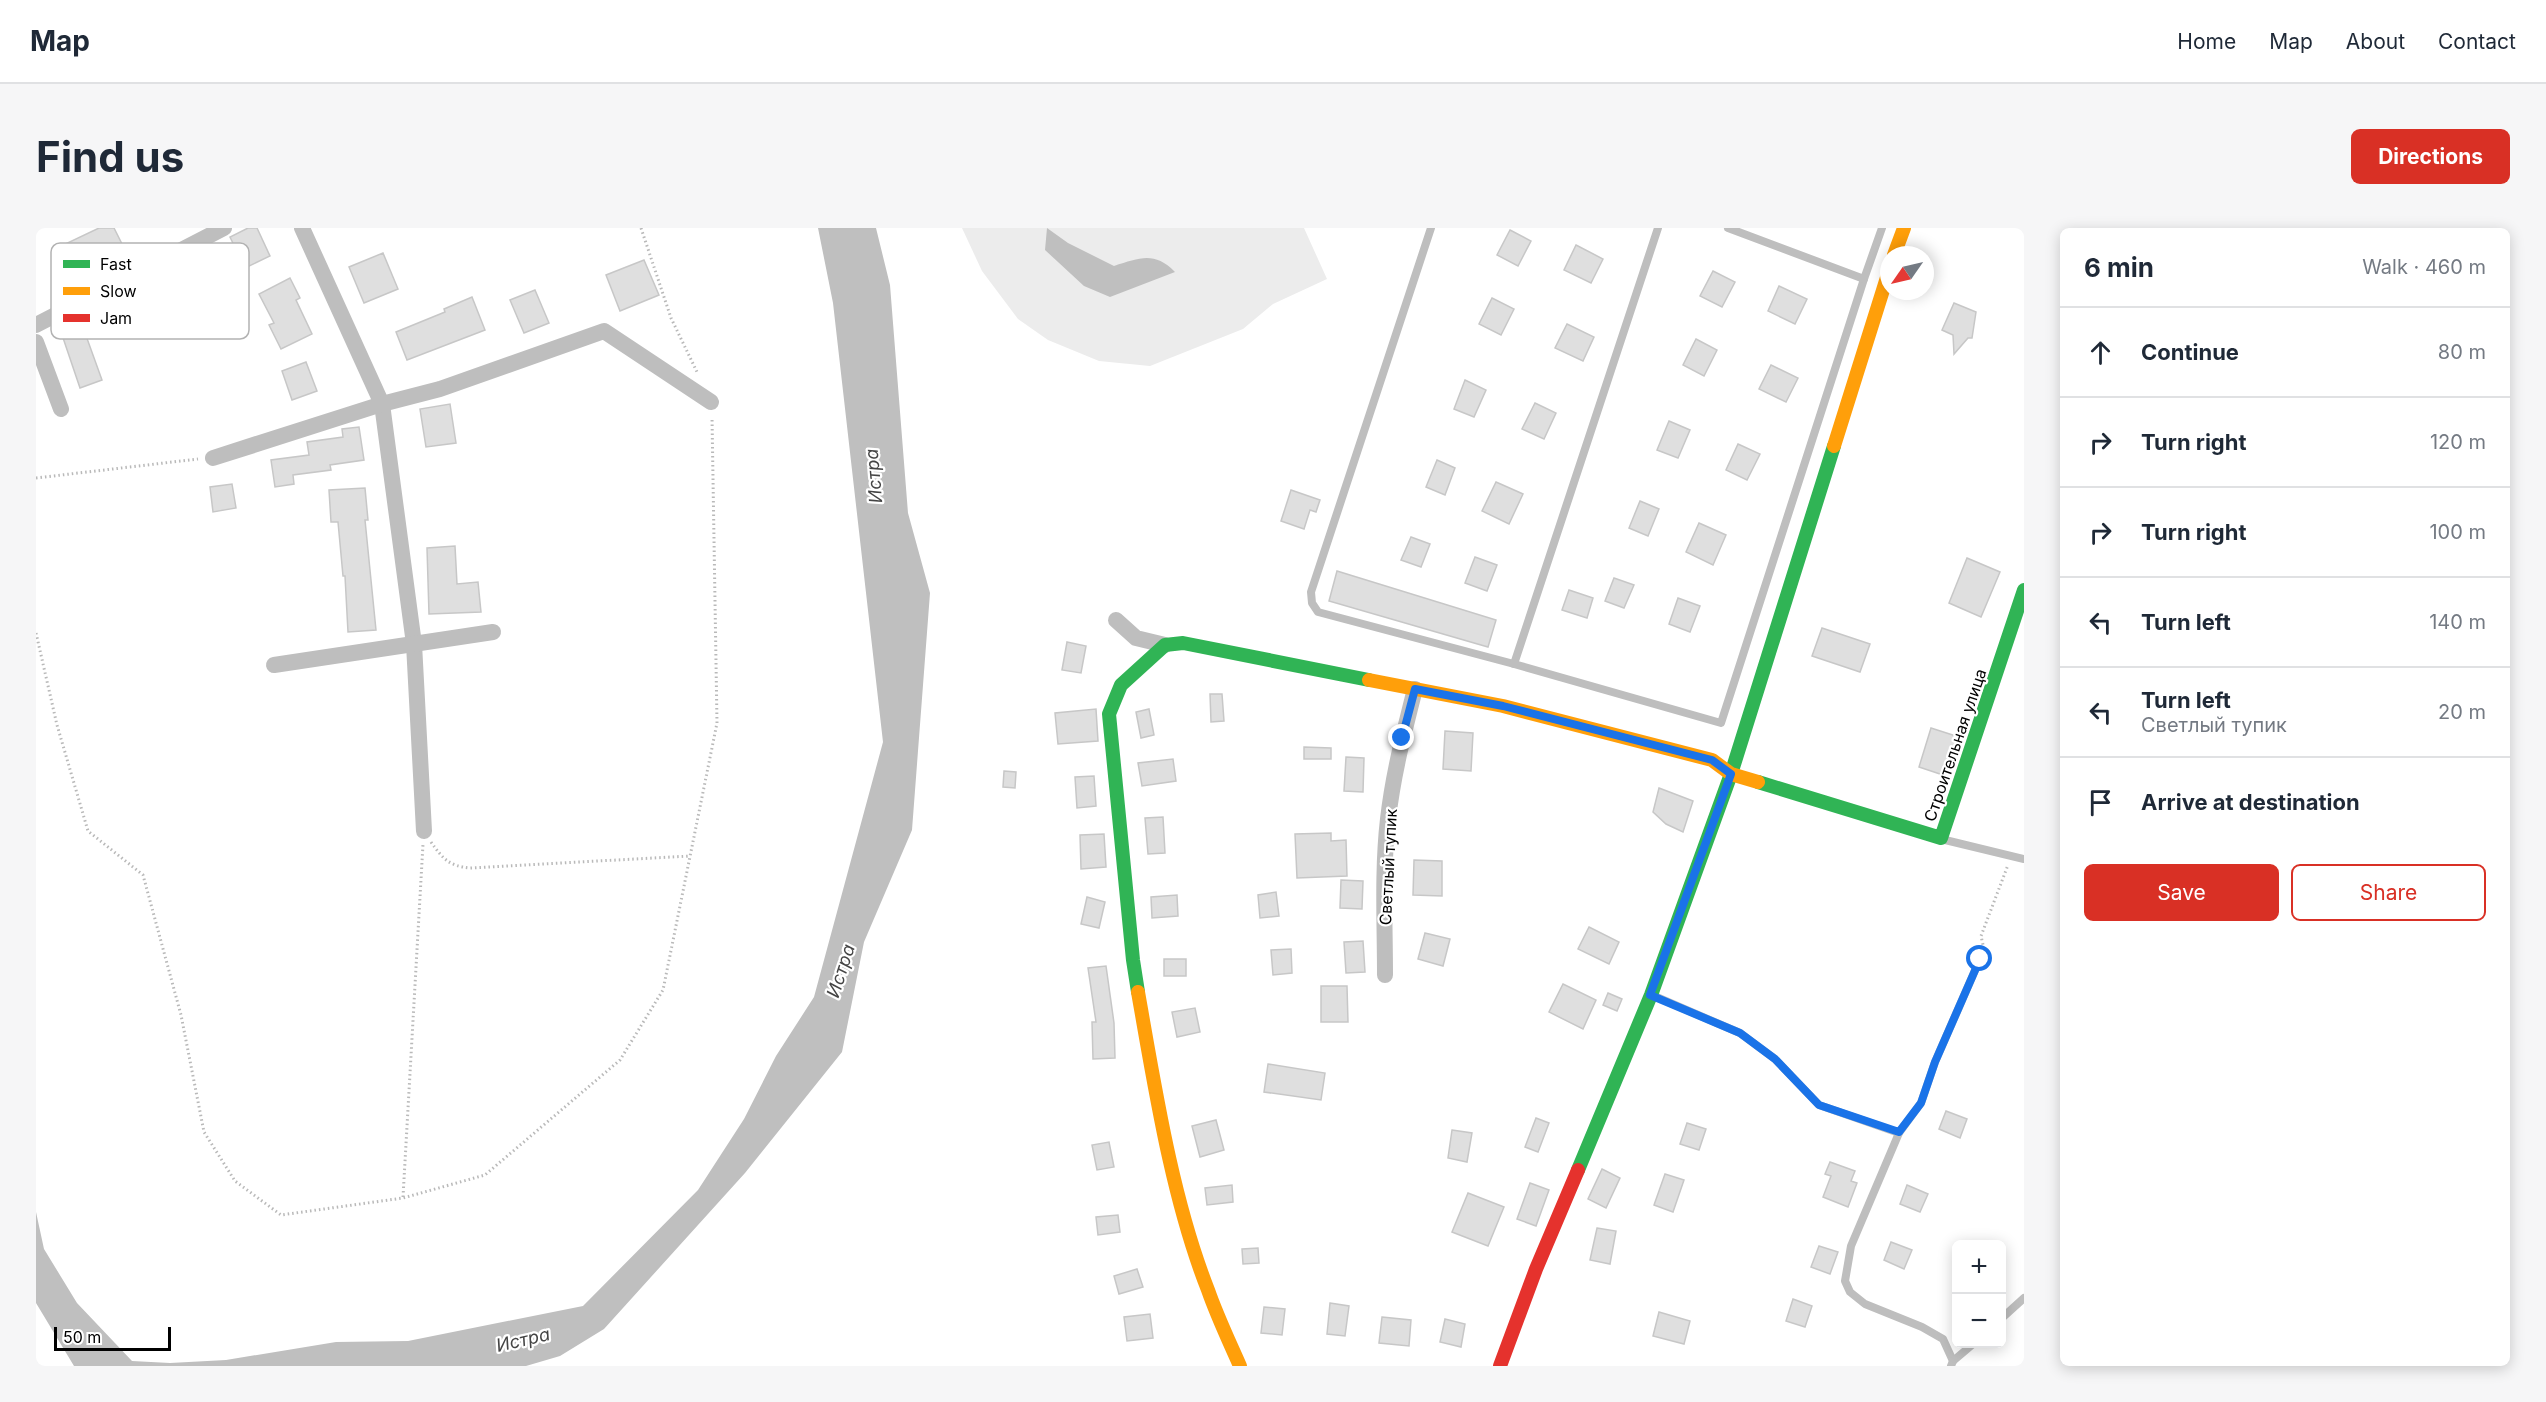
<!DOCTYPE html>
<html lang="en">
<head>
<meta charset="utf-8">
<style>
	:root { --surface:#fff; --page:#f6f6f7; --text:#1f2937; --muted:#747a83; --line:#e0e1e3; --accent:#d93025 }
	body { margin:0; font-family:Inter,sans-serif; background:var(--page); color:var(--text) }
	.controls { position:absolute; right:18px; bottom:18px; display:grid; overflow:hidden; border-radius:9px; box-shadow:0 3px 15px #0003 }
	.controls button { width:54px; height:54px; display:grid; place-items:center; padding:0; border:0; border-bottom:2px solid var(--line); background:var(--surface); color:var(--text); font:30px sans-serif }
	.compass { position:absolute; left:1844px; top:18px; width:54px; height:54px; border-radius:50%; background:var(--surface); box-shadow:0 3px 15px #0003; rotate:236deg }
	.scale { position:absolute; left:18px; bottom:15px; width:117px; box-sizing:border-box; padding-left:6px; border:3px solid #000; border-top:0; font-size:16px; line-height:21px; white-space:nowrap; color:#000; -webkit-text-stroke:4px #fff; paint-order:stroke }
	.stop { position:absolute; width:18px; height:18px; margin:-14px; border:4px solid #1a73e8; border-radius:50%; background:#fff }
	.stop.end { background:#1a73e8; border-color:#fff; box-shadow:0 2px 6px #0008 }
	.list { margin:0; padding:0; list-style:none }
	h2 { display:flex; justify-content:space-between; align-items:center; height:78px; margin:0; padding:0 24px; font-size:26px }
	h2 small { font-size:20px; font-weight:400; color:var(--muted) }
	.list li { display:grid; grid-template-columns:39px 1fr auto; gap:18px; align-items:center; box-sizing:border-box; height:90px; padding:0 24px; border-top:2px solid var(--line) }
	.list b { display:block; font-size:22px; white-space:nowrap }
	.list p { margin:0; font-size:20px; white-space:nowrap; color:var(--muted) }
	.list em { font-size:20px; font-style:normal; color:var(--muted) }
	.actions { display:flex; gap:12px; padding:18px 24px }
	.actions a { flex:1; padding:14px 0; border:2px solid var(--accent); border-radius:9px; text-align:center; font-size:21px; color:var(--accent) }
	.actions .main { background:var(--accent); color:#fff }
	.icon { flex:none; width:33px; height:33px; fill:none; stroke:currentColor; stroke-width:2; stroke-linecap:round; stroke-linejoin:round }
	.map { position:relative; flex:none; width:1988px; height:1138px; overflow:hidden; border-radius:9px }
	header { display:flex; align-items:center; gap:36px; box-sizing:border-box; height:84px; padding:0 30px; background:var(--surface); border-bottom:2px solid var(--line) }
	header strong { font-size:28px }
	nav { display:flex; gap:33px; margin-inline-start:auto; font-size:21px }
	.intro { display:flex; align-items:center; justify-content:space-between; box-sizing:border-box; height:144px; padding:0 36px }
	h1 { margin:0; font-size:42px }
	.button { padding:15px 27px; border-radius:9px; background:var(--accent); color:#fff; font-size:21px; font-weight:700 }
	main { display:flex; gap:36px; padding:0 36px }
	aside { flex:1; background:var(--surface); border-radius:9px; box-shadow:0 3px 15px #0003 }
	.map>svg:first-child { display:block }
</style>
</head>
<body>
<header>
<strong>Map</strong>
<nav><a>Home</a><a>Map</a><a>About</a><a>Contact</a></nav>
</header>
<div class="intro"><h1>Find us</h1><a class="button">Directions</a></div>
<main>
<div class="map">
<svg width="1988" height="1138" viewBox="0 0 1988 1138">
	<rect width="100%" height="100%" fill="#fff"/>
	<!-- green -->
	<polygon fill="#ececec" points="926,0 1268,0 1291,51 1237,76 1207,101 1114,138 1063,133 1012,112 982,91 946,43"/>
	<!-- water -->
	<g fill="#bfbfbf">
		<polygon points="782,0 840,0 854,57 872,285 894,365 876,602 828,714 806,824 709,945 568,1101 524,1128 490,1138 38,1138 0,1075 0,984 8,1021 41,1075 96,1133 134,1135 190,1132 300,1114 372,1113 547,1078 662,962 708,891 740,828 778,769 847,514 797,75"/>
		<path d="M 1011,0 L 1032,15 L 1078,38 C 1104,30 1118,23 1139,44 L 1074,69 L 1048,58 L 1009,22 Z"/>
	</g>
	<!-- building -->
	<g fill="#dfdfdf" stroke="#c7c7c7" stroke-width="1.5">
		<polygon points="63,0 78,0 88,20 37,44 25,18"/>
		<polygon points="212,0 221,0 234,28 209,40 194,9"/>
		<polygon points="1474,2 1495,13 1482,38 1461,27"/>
		<polygon points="1540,17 1567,31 1555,55 1528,42"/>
		<polygon points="347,25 362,61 328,75 313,39"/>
		<polygon points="608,32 623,67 584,83 570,47"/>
		<polygon points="1677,43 1699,54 1686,79 1664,68"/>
		<polygon points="254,50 264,70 260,72 276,106 245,121 233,97 238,95 223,66"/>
		<polygon points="1743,58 1771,71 1759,96 1732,83"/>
		<polygon points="499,62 513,95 488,105 474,72"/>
		<polygon points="436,69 449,102 371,132 360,104 409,84 408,81"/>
		<polygon points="1456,70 1478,81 1465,107 1443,96"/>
		<polygon points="1918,75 1940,84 1936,110 1932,110 1918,126 1917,107 1906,102"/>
		<polygon points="44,91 66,152 44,160 23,98"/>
		<polygon points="1531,96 1558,109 1547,133 1519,120"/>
		<polygon points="1660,111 1681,122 1668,148 1647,137"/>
		<polygon points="270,134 281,163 256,172 246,143"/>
		<polygon points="1735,137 1762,150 1750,174 1723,161"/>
		<polygon points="1429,152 1450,162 1438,189 1418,181"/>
		<polygon points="1499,175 1520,185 1508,211 1486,201"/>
		<polygon points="414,176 420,215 390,219 384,181"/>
		<polygon points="1633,193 1654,202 1642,230 1621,222"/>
		<polygon points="323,199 328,232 294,237 295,242 257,247 258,256 239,259 235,232 273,227 271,214 307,209 306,201"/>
		<polygon points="1702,216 1724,226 1711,252 1690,242"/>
		<polygon points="1401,232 1419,240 1409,267 1390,259"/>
		<polygon points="1460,254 1487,266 1473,296 1446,283"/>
		<polygon points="196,256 200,280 177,284 174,259"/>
		<polygon points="329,260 332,292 329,292 340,402 312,404 309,348 307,348 302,294 295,294 293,262"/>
		<polygon points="1255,262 1284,272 1280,284 1274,282 1268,301 1245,293"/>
		<polygon points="1604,273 1623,281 1612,308 1593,300"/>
		<polygon points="1663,295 1690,307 1677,337 1650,324"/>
		<polygon points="1375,309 1394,316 1385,339 1365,332"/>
		<polygon points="419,318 421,356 442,354 445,384 393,386 391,320"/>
		<polygon points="1439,329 1461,337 1451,363 1429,355"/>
		<polygon points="1931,330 1964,344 1945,389 1913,375"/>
		<polygon points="1301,343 1460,392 1452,419 1293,373"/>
		<polygon points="1578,350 1598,357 1588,380 1569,373"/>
		<polygon points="1533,362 1557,370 1551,390 1526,382"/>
		<polygon points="1642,370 1664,378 1654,404 1633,396"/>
		<polygon points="1786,400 1834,416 1824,444 1776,428"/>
		<polygon points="1031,414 1050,418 1045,445 1026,442"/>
		<polygon points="1174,466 1186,466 1188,493 1175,494"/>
		<polygon points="1060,481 1062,513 1022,516 1019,485"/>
		<polygon points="1113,481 1118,507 1105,510 1100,484"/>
		<polygon points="1895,500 1923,509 1910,548 1883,539"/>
		<polygon points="1409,503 1437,505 1435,543 1407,541"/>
		<polygon points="1268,519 1295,520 1295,531 1268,531"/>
		<polygon points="1310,529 1328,530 1327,564 1308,563"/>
		<polygon points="1137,531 1140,553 1106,558 1102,535"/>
		<polygon points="968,543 980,544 979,560 967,559"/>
		<polygon points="1058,548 1060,578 1041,580 1039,549"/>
		<polygon points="1623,560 1657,573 1647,604 1630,596 1617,584"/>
		<polygon points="1127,589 1129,625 1112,626 1109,590"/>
		<polygon points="1295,605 1295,613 1310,612 1311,648 1261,650 1259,606"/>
		<polygon points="1068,606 1070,639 1045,641 1044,607"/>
		<polygon points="1378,632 1406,633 1406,668 1377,667"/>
		<polygon points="1305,652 1327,653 1326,681 1304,680"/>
		<polygon points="1240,664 1243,688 1224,690 1222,667"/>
		<polygon points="1141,667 1142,688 1116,690 1115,669"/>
		<polygon points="1051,669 1069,674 1063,700 1045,696"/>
		<polygon points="1553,699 1583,714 1573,736 1542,721"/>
		<polygon points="1389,705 1414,711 1407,738 1382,731"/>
		<polygon points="1327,713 1329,744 1310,745 1308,714"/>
		<polygon points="1255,721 1256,745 1237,747 1235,722"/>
		<rect x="1128" y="731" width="22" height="17"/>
		<polygon points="1070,738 1078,795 1079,830 1057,831 1056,794 1060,794 1052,740"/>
		<polygon points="1527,756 1560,772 1547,801 1513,784"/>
		<polygon points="1285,758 1311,758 1312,794 1285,794"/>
		<polygon points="1572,765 1586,771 1581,783 1567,777"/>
		<polygon points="1159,780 1164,804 1141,809 1136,784"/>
		<polygon points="1232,836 1289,845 1285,872 1228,864"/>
		<polygon points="1910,883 1931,891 1924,910 1903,901"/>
		<polygon points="1500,890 1513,895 1502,924 1489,919"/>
		<polygon points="1180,892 1188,922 1164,929 1156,898"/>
		<polygon points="1651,895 1670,901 1663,922 1644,916"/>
		<polygon points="1416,902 1436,905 1431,934 1412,930"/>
		<polygon points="1073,914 1078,939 1061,942 1056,917"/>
		<polygon points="1794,934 1819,943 1815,953 1821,955 1812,979 1787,969 1795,948 1789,946"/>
		<polygon points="1566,941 1584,950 1570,980 1552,971"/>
		<polygon points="1629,946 1648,952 1637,984 1618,977"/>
		<polygon points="1494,955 1513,962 1500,998 1481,991"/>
		<polygon points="1196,957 1197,974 1171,977 1169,960"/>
		<polygon points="1871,957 1892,966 1884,984 1864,976"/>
		<polygon points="1432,965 1468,979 1452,1018 1416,1004"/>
		<polygon points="1082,987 1084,1004 1062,1007 1060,989"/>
		<polygon points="1561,1000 1580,1003 1574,1036 1554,1032"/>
		<polygon points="1855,1014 1876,1022 1868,1041 1848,1032"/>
		<polygon points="1783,1018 1802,1024 1794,1046 1775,1039"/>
		<polygon points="1222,1020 1223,1035 1207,1036 1206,1021"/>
		<polygon points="1101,1041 1107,1059 1083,1066 1078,1048"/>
		<polygon points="1757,1071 1776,1078 1769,1099 1750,1093"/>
		<polygon points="1294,1075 1313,1078 1309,1108 1291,1106"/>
		<polygon points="1228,1079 1249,1081 1246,1107 1225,1105"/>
		<polygon points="1623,1084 1654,1093 1648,1116 1617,1108"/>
		<polygon points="1114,1086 1117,1110 1091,1113 1088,1089"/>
		<polygon points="1346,1089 1375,1092 1373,1118 1343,1115"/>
		<polygon points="1409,1091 1429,1096 1425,1119 1404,1114"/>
	</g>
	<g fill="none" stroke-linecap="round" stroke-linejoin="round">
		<!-- path -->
		<g stroke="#b9b9b9" stroke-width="3" stroke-dasharray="1.5 3" stroke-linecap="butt">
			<polyline points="605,0 635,90 662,146"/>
			<polyline points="0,250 162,231"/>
			<polyline points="0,405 21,497 52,603 107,647 145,787 168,904 199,953 245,987 367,970 449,947 584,832 627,762 681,495 676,189"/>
			<path d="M 395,614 C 407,631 413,638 434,640 L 654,628"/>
			<polyline points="1948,721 1945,708 1972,637"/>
			<polyline points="367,969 387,616"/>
			<polyline points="0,1135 3,1138"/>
		</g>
		<!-- lane -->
		<g stroke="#bebebe" stroke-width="8">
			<polyline points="1395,0 1275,364 1276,375 1282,384 1478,436"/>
			<polyline points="1622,0 1478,436 1685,495 1828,51"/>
			<polyline points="1692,0 1828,51 1846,0"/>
			<polyline points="1905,611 1988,631"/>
			<polyline points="1616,767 1704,805 1739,831 1783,877 1863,905"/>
			<polyline points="1966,1090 1988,1070"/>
			<polyline points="1917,1133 1907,1111 1886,1099 1829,1076 1814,1064 1809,1053 1815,1018 1863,905 1885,875 1899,834 1944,731"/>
			<polyline points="1915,1138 1917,1133 1937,1116"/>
		</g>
		<!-- street -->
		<g stroke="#bebebe" stroke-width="16">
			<polyline points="266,0 346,176 378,416 388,603"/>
			<polyline points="0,97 188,0"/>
			<polyline points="0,114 25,181"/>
			<polyline points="177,230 346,176 404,161 568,103 675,174"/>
			<polyline points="1080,392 1100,410 1129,417"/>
			<polyline points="238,437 457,404"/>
			<path d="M 1349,747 C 1349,695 1346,643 1352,591 C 1357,547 1368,504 1379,461"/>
		</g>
		<!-- fast -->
		<g stroke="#30b455" stroke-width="14">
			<polyline points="1722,554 1905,610 1988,362"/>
			<polyline points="1102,764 1097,732 1073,486 1085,457 1129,417 1147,415 1333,452"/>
			<polyline points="1542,942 1615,767 1695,546 1798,218"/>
		</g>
		<!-- slow -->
		<g stroke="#ff9f0a" stroke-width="14">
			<polyline points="1858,27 1868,0"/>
			<polyline points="1798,218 1853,43"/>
			<polyline points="1333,452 1467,478 1676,532 1695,546 1722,554"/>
			<path d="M 1102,764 C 1119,860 1136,971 1172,1062 C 1181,1088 1193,1113 1204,1138"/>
		</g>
		<!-- jam -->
		<polyline stroke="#e5322d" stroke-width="14" points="1464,1138 1500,1041 1542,942"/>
	</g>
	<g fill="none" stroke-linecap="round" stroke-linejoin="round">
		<!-- route -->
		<polyline stroke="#1a73e8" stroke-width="8" points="1366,510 1379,461 1467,478 1676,532 1695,546 1614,767 1704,805 1739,831 1783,877 1863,904 1885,875 1899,834 1944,731"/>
	</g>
	<g text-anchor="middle" stroke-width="4.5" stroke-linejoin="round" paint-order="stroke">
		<!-- street labels -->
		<g font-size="16" fill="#000" stroke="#fff">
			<text transform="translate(1919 517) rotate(-71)" y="6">Строительная улица</text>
			<text transform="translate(1352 639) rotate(-87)" y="6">Светлый тупик</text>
		</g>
		<!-- water labels -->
		<g font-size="18" font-style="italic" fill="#444" stroke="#fff">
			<text transform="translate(838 248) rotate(-95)" y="6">Истра</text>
			<text transform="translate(805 743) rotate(-72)" y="6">Истра</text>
			<text transform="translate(487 1112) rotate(-13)" y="6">Истра</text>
		</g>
	</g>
	<!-- legend -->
	<rect x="15" y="15" width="198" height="96" rx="9" fill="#fff" stroke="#b2b2b2" stroke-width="1.5"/>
	<rect x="27" y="32" width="27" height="8" fill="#30b455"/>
	<rect x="27" y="59" width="27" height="8" fill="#ff9f0a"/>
	<rect x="27" y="86" width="27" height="8" fill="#e5322d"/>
	<g font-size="16" fill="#000">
		<text x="64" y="42">Fast</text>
		<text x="64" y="69">Slow</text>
		<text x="64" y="96">Jam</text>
	</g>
</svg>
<div class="controls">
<button>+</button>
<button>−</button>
</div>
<svg class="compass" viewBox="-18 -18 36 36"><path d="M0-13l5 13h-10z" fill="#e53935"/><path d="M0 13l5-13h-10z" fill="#747a83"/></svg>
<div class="scale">50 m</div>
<div class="stop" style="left:1944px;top:731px"></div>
<div class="stop end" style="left:1366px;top:510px"></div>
</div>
<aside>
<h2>6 min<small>Walk · 460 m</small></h2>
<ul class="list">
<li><svg class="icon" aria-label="ahead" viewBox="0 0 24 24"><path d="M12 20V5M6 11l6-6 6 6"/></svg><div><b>Continue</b></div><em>80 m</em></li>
<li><svg class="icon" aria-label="right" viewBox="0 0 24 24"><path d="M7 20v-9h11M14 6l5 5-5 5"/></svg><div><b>Turn right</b></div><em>120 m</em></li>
<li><svg class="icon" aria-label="right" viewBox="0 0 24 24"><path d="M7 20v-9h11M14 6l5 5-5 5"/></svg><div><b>Turn right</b></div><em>100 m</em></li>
<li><svg class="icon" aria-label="left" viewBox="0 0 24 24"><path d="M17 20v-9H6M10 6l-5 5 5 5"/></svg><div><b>Turn left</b></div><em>140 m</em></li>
<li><svg class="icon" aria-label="left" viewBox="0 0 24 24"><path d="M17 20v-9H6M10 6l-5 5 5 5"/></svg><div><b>Turn left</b><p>Светлый тупик</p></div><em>20 m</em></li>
<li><svg class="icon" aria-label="arrive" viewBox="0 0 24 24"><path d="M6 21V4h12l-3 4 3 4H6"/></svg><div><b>Arrive at destination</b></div></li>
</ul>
<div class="actions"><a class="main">Save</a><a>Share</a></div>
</aside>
</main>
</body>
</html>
